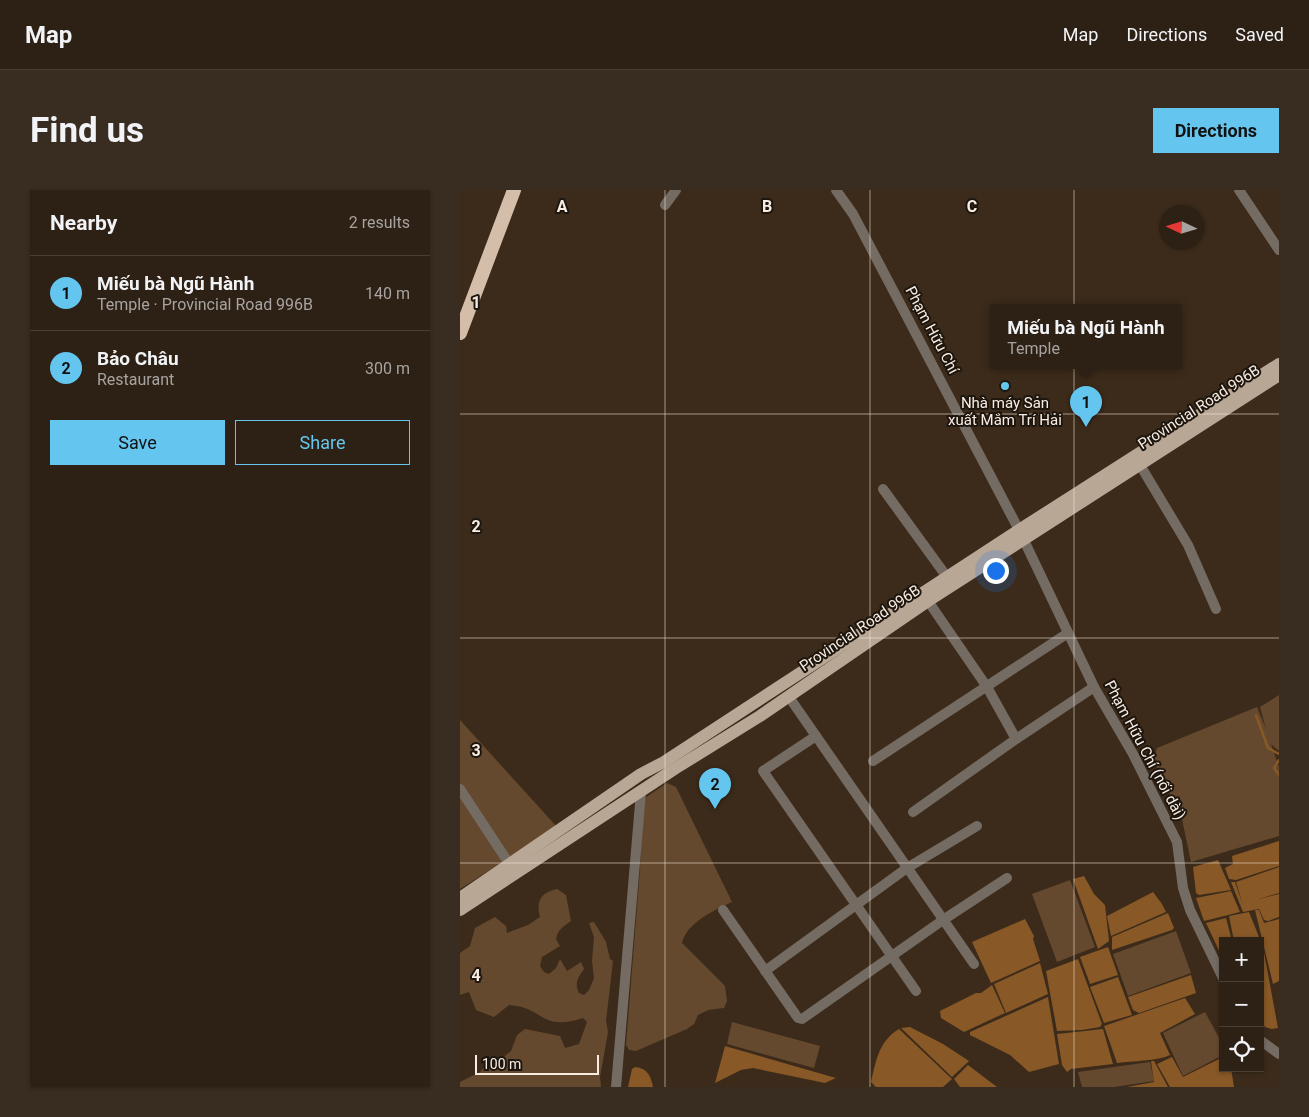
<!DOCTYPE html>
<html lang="en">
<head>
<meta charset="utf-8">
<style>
	:root { --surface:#2d2014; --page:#392d22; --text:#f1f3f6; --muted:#a7a3a0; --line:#483e34; --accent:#64c5ee }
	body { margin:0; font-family:Roboto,sans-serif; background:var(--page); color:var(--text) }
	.controls { position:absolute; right:15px; bottom:15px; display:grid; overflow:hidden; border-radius:0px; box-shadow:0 1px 4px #0004 }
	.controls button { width:45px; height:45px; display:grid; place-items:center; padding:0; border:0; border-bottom:1px solid var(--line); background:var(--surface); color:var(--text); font:25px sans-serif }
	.compass { position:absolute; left:699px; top:15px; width:45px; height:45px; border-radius:50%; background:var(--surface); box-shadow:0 1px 4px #0004; rotate:274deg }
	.scale { position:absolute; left:15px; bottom:12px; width:124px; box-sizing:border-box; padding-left:5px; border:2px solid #f9ede3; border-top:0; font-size:14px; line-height:18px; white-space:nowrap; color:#f9ede3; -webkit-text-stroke:4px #1d160e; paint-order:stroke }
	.you { position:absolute; left:535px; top:380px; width:18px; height:18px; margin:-12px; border:4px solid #fff; border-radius:50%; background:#1a73e8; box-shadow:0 0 0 8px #1a73e833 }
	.badge { display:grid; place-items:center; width:32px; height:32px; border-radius:50%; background:var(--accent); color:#111; font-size:16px; font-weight:700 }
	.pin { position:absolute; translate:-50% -41px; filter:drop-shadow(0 1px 2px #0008) }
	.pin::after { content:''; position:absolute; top:26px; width:18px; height:15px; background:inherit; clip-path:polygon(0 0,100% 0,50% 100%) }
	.popup { position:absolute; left:530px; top:114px; width:192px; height:65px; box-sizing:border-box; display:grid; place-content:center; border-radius:0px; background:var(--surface); filter:drop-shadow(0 1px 4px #0005); font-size:16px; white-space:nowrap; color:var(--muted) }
	.popup b { font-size:19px; color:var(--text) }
	.popup::after { content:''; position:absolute; left:50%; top:100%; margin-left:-10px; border:10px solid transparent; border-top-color:var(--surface) }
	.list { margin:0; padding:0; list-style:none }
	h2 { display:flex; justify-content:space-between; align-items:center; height:65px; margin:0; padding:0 20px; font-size:21px }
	h2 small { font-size:16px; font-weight:400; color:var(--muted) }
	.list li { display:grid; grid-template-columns:32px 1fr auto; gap:15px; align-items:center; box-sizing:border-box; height:75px; padding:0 20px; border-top:1px solid var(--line) }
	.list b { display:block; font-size:19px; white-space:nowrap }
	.list p { margin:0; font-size:16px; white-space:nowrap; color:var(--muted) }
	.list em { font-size:16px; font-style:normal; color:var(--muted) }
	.actions { display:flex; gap:10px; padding:15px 20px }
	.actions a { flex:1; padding:11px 0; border:1px solid var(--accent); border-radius:0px; text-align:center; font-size:18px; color:var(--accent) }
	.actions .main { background:var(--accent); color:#111 }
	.icon { flex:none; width:28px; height:28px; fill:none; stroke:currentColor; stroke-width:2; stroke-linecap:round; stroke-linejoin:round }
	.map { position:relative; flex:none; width:819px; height:897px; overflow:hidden; border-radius:0px }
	header { display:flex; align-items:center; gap:30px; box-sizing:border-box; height:70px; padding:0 25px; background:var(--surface); border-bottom:1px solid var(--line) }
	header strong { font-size:24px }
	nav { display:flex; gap:28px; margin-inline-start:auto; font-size:18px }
	.intro { display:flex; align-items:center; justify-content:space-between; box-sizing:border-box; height:120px; padding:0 30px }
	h1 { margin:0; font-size:35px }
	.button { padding:12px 22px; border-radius:0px; background:var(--accent); color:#111; font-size:18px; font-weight:700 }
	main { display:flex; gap:30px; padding:0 30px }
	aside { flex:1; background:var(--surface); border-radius:0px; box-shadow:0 1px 4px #0004 }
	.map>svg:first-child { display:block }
</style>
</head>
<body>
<header>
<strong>Map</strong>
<nav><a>Map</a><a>Directions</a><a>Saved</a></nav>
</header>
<div class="intro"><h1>Find us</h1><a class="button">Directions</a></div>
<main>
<aside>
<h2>Nearby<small>2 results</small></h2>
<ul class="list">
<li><span class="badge">1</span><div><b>Miếu bà Ngũ Hành</b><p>Temple · Provincial Road 996B</p></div><em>140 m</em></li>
<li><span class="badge">2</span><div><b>Bảo Châu</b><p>Restaurant</p></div><em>300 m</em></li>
</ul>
<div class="actions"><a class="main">Save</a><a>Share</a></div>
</aside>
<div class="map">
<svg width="819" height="897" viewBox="0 0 819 897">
	<rect width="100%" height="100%" fill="#3c2b1a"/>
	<!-- green -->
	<g fill="#65492e">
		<polygon points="819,505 819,561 811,554 819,577 819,646 731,672 722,629 693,569 697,558 797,517 806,539 800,517"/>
		<polygon points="0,530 97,637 0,699"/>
		<path d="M 207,593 L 216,597 L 272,712 C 255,720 227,732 222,753 L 265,796 L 267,811 L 264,818 L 248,820 L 238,825 L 234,834 L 227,839 L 176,861 L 169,860 L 166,855 L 180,680 L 182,610 Z"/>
		<polygon points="610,690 635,757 597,772 572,704"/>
		<path d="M 97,699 L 106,705 L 111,731 C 103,737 98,739 96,749 L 100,756 L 82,767 L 80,776 L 84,782 L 89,784 L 96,778 L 100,769 L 107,781 L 121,772 L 124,779 C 118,788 114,793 119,803 L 124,805 L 129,800 L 134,788 L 132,771 L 134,747 L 129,733 L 134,732 L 146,752 L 150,769 L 153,771 L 146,831 L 148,842 L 140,887 L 141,897 L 0,897 L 0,892 L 20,882 L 28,873 L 45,866 L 51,861 L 57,845 L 65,839 L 100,846 L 105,858 L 119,854 L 127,832 L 123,828 C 80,842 84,817 49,815 L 34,827 L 16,820 L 9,802 L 0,805 L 0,763 L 10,756 L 15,738 L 35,727 L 46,736 L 47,743 L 68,735 L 80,727 C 76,711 80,703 97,699 Z"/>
		<polygon points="716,741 731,783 668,806 653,764"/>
		<polygon points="745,822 763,855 763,865 723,886 703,843"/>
		<polygon points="272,832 360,856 354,878 267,854"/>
		<polygon points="690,872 694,891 654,897 622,897 618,882"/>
	</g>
	<!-- water -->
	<g fill="#885826">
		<polygon points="819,651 819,676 776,690 769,689 765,678 773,674 772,666"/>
		<polygon points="758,670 771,700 739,705 736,703 733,677"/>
		<polygon points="819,677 819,703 799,709 819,704 819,727 808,731 804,730 799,719 783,722 771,692 775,692 783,715 776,692"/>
		<polygon points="624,686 634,704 645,715 649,751 638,759 613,689"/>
		<polygon points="771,701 780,722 744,731 736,708"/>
		<polygon points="693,702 702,714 706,722 651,746 647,726"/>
		<polygon points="795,720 799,720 804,733 819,729 819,791 813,794"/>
		<polygon points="789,722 803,757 818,838 812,839 805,837 800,829 800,751 774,751 769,726"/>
		<polygon points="708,723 714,738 712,740 652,760 652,747"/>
		<polygon points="766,728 772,751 763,751 763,769 746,733"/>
		<polygon points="565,729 574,746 573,749 580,771 531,793 512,752"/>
		<polygon points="648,757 658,785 630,794 620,767"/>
		<polygon points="618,769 642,834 640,837 622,840 597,841 586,781"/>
		<polygon points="580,773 588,804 546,823 534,794"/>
		<polygon points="731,785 736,803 679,823 673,820 668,807"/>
		<polygon points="658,787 672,825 644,833 630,797"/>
		<polygon points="532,795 545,823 504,842 481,828 480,821 516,803 521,803"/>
		<polygon points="588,807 599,874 569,882 550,865 510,845 510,842"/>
		<path d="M 725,808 L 735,824 L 700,843 L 710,865 C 698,871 672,871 657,873 L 644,836 Z"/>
		<polygon points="450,837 483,854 509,871 492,887 441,838"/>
		<path d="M 439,839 L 492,889 L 483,897 L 416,897 L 411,892 C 416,870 419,851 439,839 Z"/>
		<polygon points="643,839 653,874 611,879 607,882 602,875 597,844"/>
		<polygon points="265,856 376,888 365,893 293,878 281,880 255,893"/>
		<polygon points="712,867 723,887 763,867 763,878 771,878 774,897 710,897 697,874"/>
		<polygon points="691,871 694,871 708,897 667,897 694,892"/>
		<polygon points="508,875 537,897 500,897 494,889"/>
		<path d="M 175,877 C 187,878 191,886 193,897 L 168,897 L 172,879 Z"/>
	</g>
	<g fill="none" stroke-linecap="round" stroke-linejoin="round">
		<!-- stream -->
		<g stroke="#885826" stroke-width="2.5">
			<polyline points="796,525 808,558 819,564"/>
			<polyline points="819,570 814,578 819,585"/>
		</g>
		<!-- minor -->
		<g stroke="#746b63" stroke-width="10">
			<polyline points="376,0 393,24 559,340 634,497 673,564 717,652 723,698 730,720 763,788"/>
			<polyline points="779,0 819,60"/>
			<polyline points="205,15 216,0"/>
			<polyline points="680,275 728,355 756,419"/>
			<polyline points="423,299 487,387"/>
			<polyline points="468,411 527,497 556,549"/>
			<polyline points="329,507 514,774"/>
			<polyline points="356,546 303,581 456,801"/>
			<polyline points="413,571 608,443"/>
			<polyline points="0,599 50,675"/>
			<polyline points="453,622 556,549 634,497"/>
			<polyline points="263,720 338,828 342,829 483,730 547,688"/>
			<polyline points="305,781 447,678 517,636"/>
			<polyline points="800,850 819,864"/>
			<polyline points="156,897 181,602"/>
		</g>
		<!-- major -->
		<g stroke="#b9a796" stroke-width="12">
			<polyline points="0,708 181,584 204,572 559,340 819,174"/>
			<polyline points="0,720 216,578 300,526 468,411 819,185"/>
		</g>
		<!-- highway -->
		<polyline stroke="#d4beaa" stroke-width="14" points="0,143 54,0"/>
	</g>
	<!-- grid -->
	<path fill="none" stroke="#f9ede3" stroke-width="1" stroke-opacity="0.55" d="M 205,0 L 205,897M 410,0 L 410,897M 614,0 L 614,897M 0,224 L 819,224M 0,448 L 819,448M 0,673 L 819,673"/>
	<!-- markers -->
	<circle fill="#64c5ee" stroke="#1d160e" stroke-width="2" cx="545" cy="196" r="5"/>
	<g text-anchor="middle" stroke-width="4" stroke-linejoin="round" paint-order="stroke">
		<!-- street labels -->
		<g font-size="15" fill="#f9ede3" stroke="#1d160e">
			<text transform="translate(472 140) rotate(62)" y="5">Phạm Hữu Chí</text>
			<text transform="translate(739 217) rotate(-33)" y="5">Provincial Road 996B</text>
			<text transform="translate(400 438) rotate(-34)" y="5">Provincial Road 996B</text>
			<text transform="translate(685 560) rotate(62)" y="5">Phạm Hữu Chí (nối dài)</text>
		</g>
		<!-- poi labels -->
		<g font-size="15" fill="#f9ede3" stroke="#1d160e">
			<text x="545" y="218">Nhà máy Sản<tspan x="545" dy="17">xuất Mắm Trí Hải</tspan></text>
		</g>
	</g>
	<g font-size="16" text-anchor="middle" font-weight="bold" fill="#f9ede3" stroke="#1d160e" stroke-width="4" stroke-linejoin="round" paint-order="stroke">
		<text x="102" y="22">A</text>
		<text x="307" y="22">B</text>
		<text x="512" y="22">C</text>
		<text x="16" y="118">1</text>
		<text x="16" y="342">2</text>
		<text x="16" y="566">3</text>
		<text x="16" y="791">4</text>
	</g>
</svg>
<div class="controls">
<button>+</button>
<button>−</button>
<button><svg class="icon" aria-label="locate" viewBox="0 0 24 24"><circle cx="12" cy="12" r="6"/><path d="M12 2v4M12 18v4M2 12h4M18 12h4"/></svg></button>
</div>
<svg class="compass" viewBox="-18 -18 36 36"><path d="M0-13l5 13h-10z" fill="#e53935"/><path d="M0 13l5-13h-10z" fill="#a7a3a0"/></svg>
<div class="scale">100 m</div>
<div class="you"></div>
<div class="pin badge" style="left:626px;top:237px">1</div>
<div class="popup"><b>Miếu bà Ngũ Hành</b>Temple</div>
<div class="pin badge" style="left:255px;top:619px">2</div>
</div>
</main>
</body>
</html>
